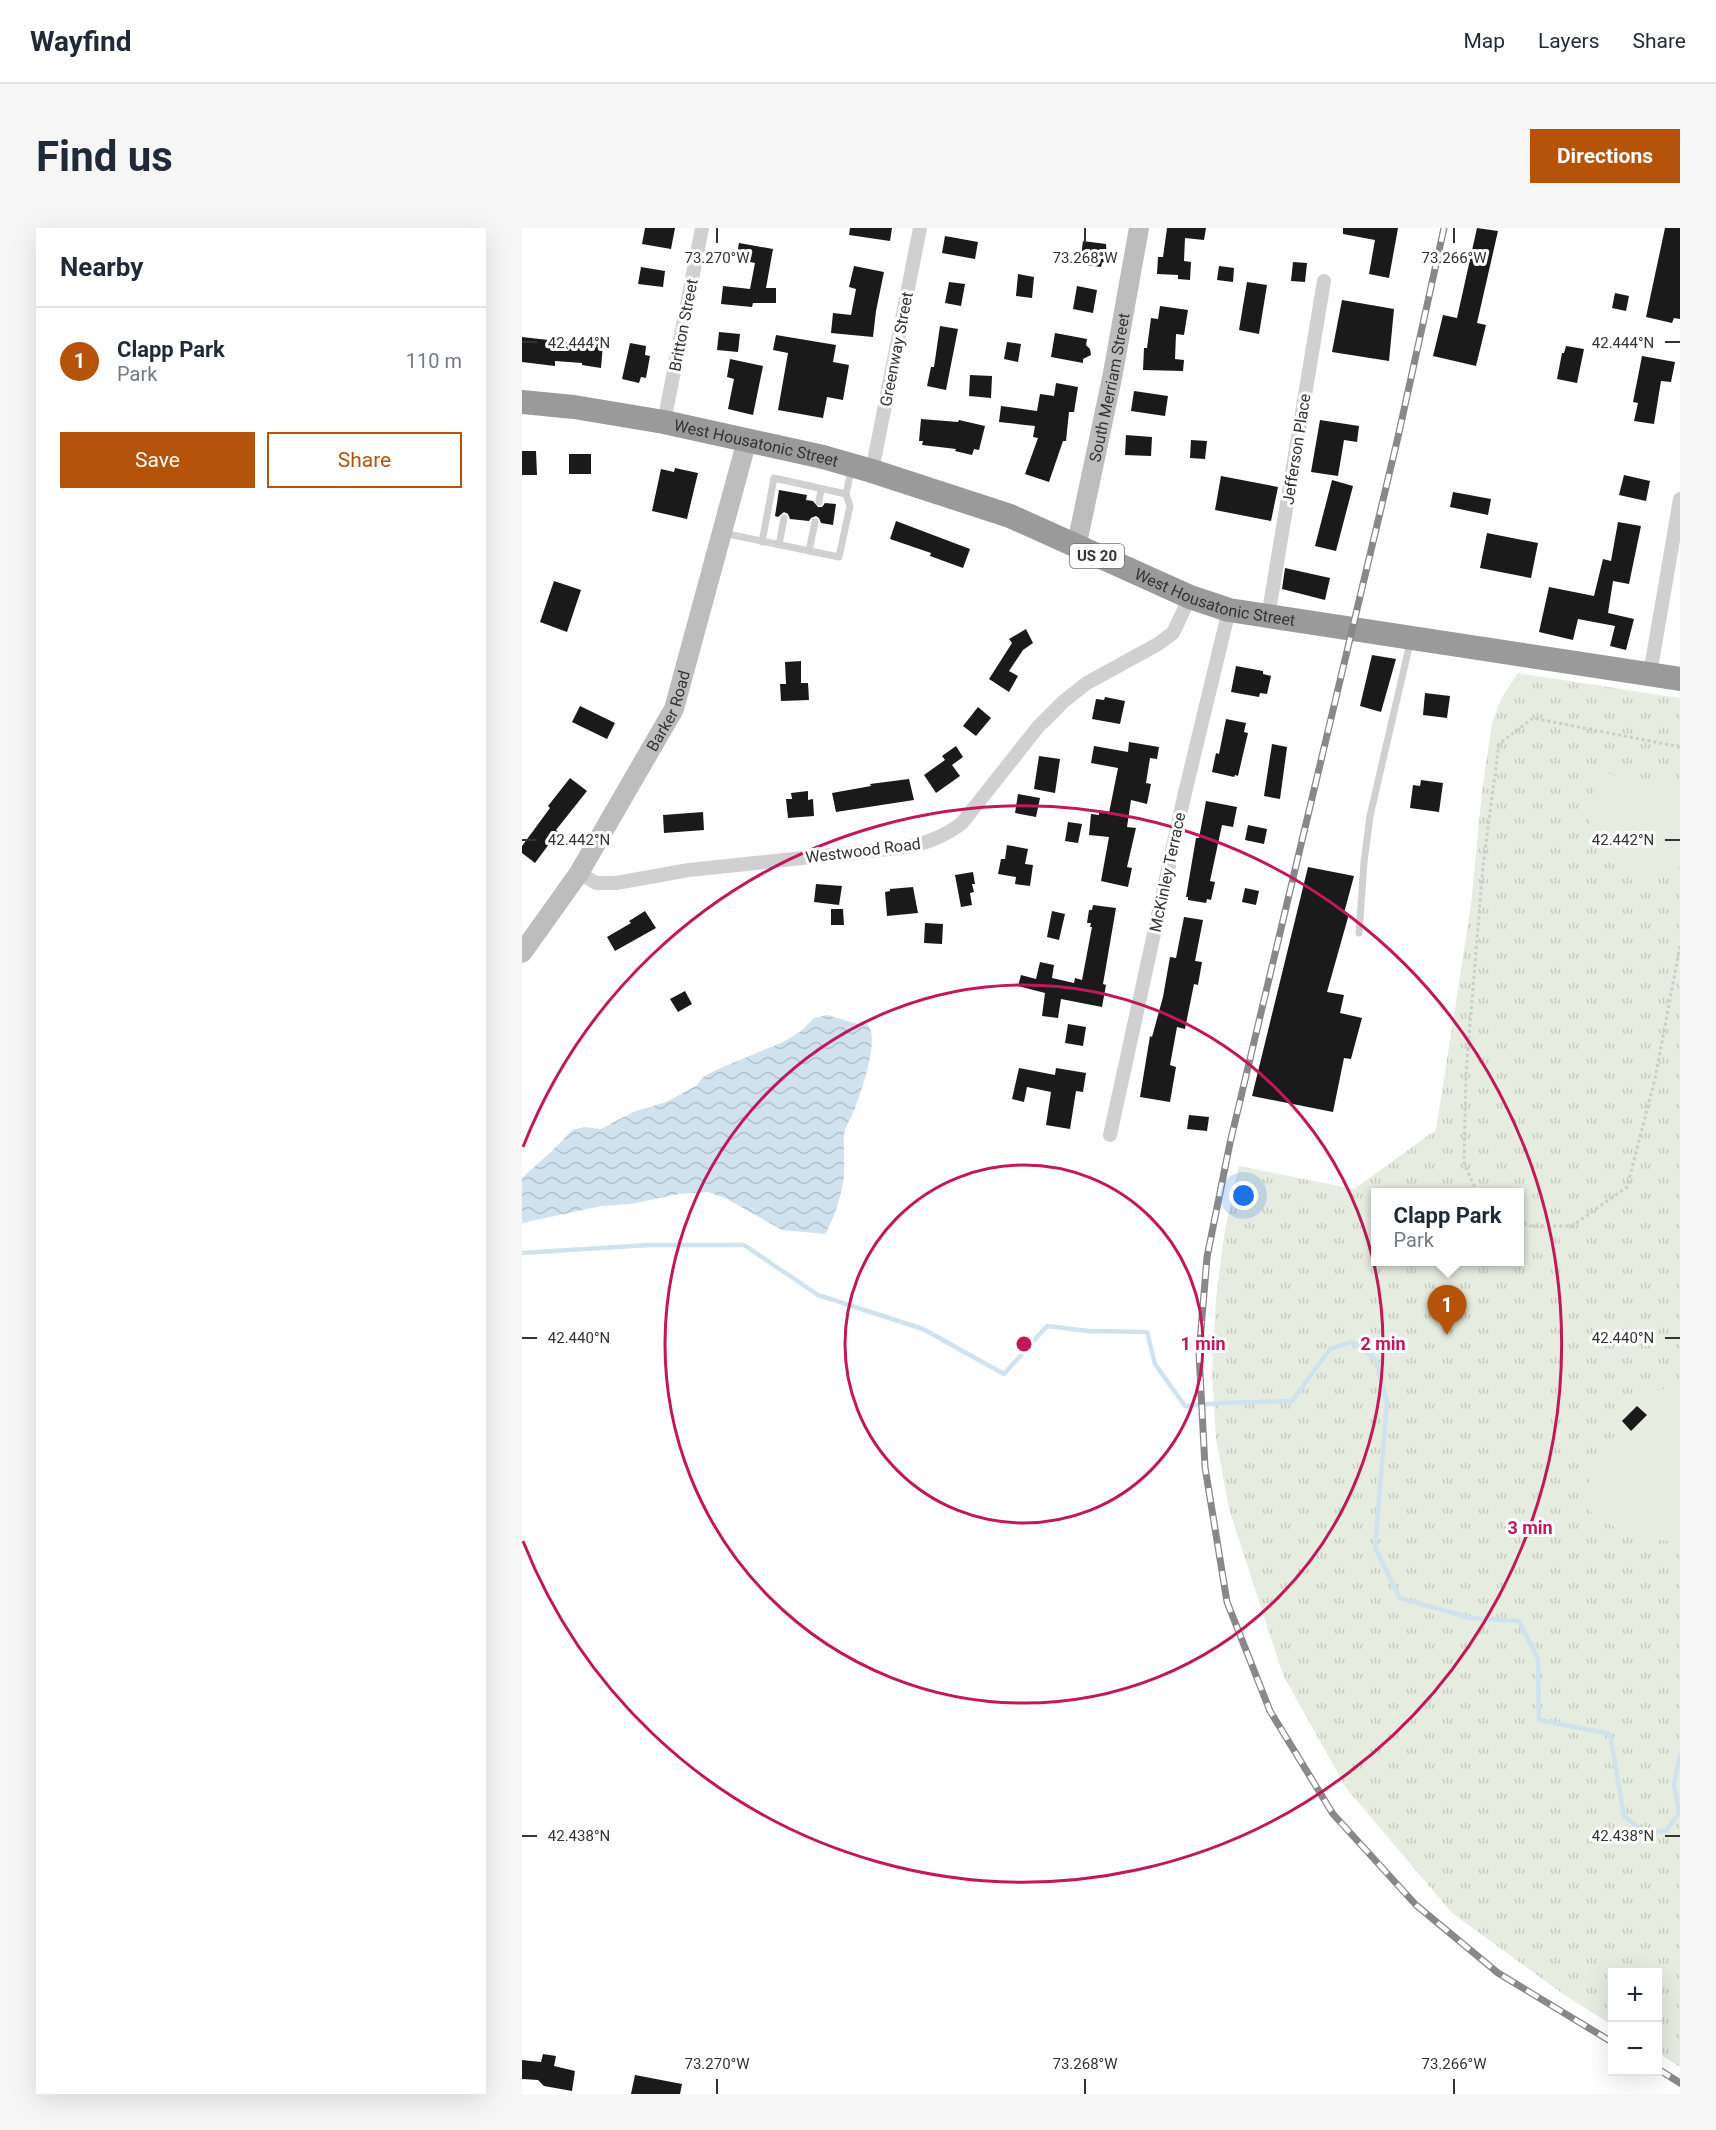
<!DOCTYPE html>
<html lang="en">
<head>
<meta charset="utf-8">
<style>
	:root { --surface:#fff; --page:#f6f6f7; --text:#1f2937; --muted:#747a83; --line:#e0e1e3; --accent:#b45309 }
	body { margin:0; font-family:Roboto,sans-serif; background:var(--page); color:var(--text) }
	.controls { position:absolute; right:18px; bottom:18px; display:grid; overflow:hidden; border-radius:0px; box-shadow:0 6px 24px #0002 }
	.controls button { width:54px; height:54px; display:grid; place-items:center; padding:0; border:0; border-bottom:2px solid var(--line); background:var(--surface); color:var(--text); font:30px sans-serif }
	.you { position:absolute; left:722px; top:968px; width:21px; height:21px; margin:-15px; border:4px solid #fff; border-radius:50%; background:#1a73e8; box-shadow:0 0 0 9px #1a73e833 }
	.badge { display:grid; place-items:center; width:39px; height:39px; border-radius:50%; background:var(--accent); color:#fff; font-size:20px; font-weight:700 }
	.pin { position:absolute; translate:-50% -50px; filter:drop-shadow(0 2px 3px #0008) }
	.pin::after { content:''; position:absolute; top:32px; width:21px; height:18px; background:inherit; clip-path:polygon(0 0,100% 0,50% 100%) }
	.popup { position:absolute; left:849px; top:960px; width:153px; height:78px; box-sizing:border-box; display:grid; place-content:center; border-radius:0px; background:var(--surface); filter:drop-shadow(0 2px 4px #0005); font-size:20px; white-space:nowrap; color:var(--muted) }
	.popup b { font-size:22px; color:var(--text) }
	.popup::after { content:''; position:absolute; left:50%; top:100%; margin-left:-12px; border:12px solid transparent; border-top-color:var(--surface) }
	.list { margin:0; padding:0; list-style:none }
	h2 { display:flex; justify-content:space-between; align-items:center; height:78px; margin:0; padding:0 24px; font-size:26px }
	h2 small { font-size:20px; font-weight:400; color:var(--muted) }
	.list li { display:grid; grid-template-columns:39px 1fr auto; gap:18px; align-items:center; box-sizing:border-box; height:108px; padding:0 24px; border-top:2px solid var(--line) }
	.list b { display:block; font-size:22px; white-space:nowrap }
	.list p { margin:0; font-size:20px; white-space:nowrap; color:var(--muted) }
	.list em { font-size:20px; font-style:normal; color:var(--muted) }
	.actions { display:flex; gap:12px; padding:18px 24px }
	.actions a { flex:1; padding:14px 0; border:2px solid var(--accent); border-radius:0px; text-align:center; font-size:21px; color:var(--accent) }
	.actions .main { background:var(--accent); color:#fff }
	.map { position:relative; flex:none; width:1158px; height:1866px; overflow:hidden; border-radius:0px }
	header { display:flex; align-items:center; gap:36px; box-sizing:border-box; height:84px; padding:0 30px; background:var(--surface); border-bottom:2px solid var(--line) }
	header strong { font-size:28px }
	nav { display:flex; gap:33px; margin-inline-start:auto; font-size:21px }
	.intro { display:flex; align-items:center; justify-content:space-between; box-sizing:border-box; height:144px; padding:0 36px }
	h1 { margin:0; font-size:42px }
	.button { padding:15px 27px; border-radius:0px; background:var(--accent); color:#fff; font-size:21px; font-weight:700 }
	main { display:flex; gap:36px; padding:0 36px }
	aside { flex:1; background:var(--surface); border-radius:0px; box-shadow:0 6px 24px #0002 }
	.map>svg:first-child { display:block }
</style>
</head>
<body>
<header>
<strong>Wayfind</strong>
<nav><a>Map</a><a>Layers</a><a>Share</a></nav>
</header>
<div class="intro"><h1>Find us</h1><a class="button">Directions</a></div>
<main>
<aside>
<h2>Nearby<small></small></h2>
<ul class="list">
<li><span class="badge">1</span><div><b>Clapp Park</b><p>Park</p></div><em>110 m</em></li>
</ul>
<div class="actions"><a class="main">Save</a><a>Share</a></div>
</aside>
<div class="map">
<svg width="1158" height="1866" viewBox="0 0 1158 1866">
	<defs>
		<pattern id="grass-tufts" width="24" height="20" patternUnits="userSpaceOnUse" patternTransform="scale(1.5)"><rect width="24" height="20" fill="#e6ecdf"/><path d="M3 7l-1-3M5 7V3M7 7l1-3M15 17l-1-3M17 17v-4M19 17l1-3" fill="none" stroke="#c6cbc0"/></pattern>
		<pattern id="water-waves" width="16" height="10" patternUnits="userSpaceOnUse" patternTransform="scale(1.5)"><rect width="16" height="10" fill="#cfe2ee"/><path d="M0 5q4-4 8 0t8 0" fill="none" stroke="#b2c2cd"/></pattern>
	</defs>
	<rect width="100%" height="100%" fill="#fff"/>
	<!-- grass -->
	<path fill="url(#grass-tufts)" fill-rule="evenodd" d="M 996,445 L 1158,470 L 1158,1839 L 1136,1825 L 1136,1744 L 1090,1744 L 1090,1797 L 1041,1766 L 930,1685 L 824,1560 L 761,1447 L 707,1281 L 694,1211 L 690,1143 L 694,1070 L 703,1001 L 717,938 L 832,961 L 914,902 L 949,677 L 960,563 L 970,495 L 979,471 ZM 853,964 L 997,964 L 997,1034 L 853,1034 Z"/>
	<!-- pitch -->
	<g fill="#e6ecdf">
		<path d="M 1083,545 L 1156,558 L 1158,556 L 1158,627 L 1155,646 C 1090,665 1043,600 1083,545 Z"/>
		<path d="M 1138,1161 L 1158,1161 L 1158,1314 C 1112,1311 1092,1302 1056,1274 L 1100,1193 L 1113,1180 Z"/>
	</g>
	<!-- water -->
	<path fill="url(#water-waves)" d="M 305,787 L 336,796 L 345,796 C 359,809 339,863 333,880 C 330,889 324,897 322,906 C 321,920 323,935 322,948 C 320,965 312,992 303,1006 L 260,1002 L 205,971 L 186,964 L 157,966 L 109,976 L 80,978 L 0,995 L 0,950 C 17,934 35,920 50,902 L 62,899 L 79,901 L 111,884 L 144,874 L 174,858 L 181,849 L 194,842 L 261,814 L 279,803 L 292,790 Z"/>
	<g fill="none" stroke-linecap="round" stroke-linejoin="round">
		<!-- stream -->
		<polyline stroke="#cfe2ee" stroke-width="4.5" points="0,1025 126,1017 222,1017 296,1067 401,1101 482,1146 525,1098 566,1103 625,1104 633,1136 663,1178 700,1175 770,1173 808,1121 830,1114 853,1131 865,1174 853,1320 878,1370 949,1390 997,1393 1016,1431 1017,1492 1088,1506 1102,1588 1123,1605 1144,1603 1157,1585 1152,1556 1158,1527"/>
	</g>
	<!-- building -->
	<g fill="#1a1a1a">
		<polygon points="123,0 153,0 149,21 120,16"/>
		<polygon points="328,0 370,0 368,13 327,7"/>
		<polygon points="645,0 684,0 682,12 663,10 662,33 669,34 668,52 656,51 656,47 635,46 636,29 641,29"/>
		<polygon points="821,0 876,0 867,50 847,46 853,12 821,6"/>
		<polygon points="955,0 976,3 955,95 964,97 954,138 911,128 921,87 935,90"/>
		<polygon points="1143,0 1158,0 1158,91 1152,90 1150,95 1124,89"/>
		<polygon points="423,8 456,14 453,31 420,25"/>
		<polygon points="561,13 584,16 585,31 580,35 579,39 558,36"/>
		<polygon points="217,15 251,21 244,60 254,60 254,75 231,75 230,79 199,76 201,58 228,61 233,35 214,31"/>
		<polygon points="771,34 785,35 783,54 769,53"/>
		<polygon points="332,38 362,44 354,83 351,109 309,105 311,85 329,87 334,61 327,59"/>
		<polygon points="697,38 712,40 711,54 695,52"/>
		<polygon points="119,39 143,43 141,59 116,56"/>
		<polygon points="496,46 512,49 510,70 494,68"/>
		<polygon points="427,54 443,56 439,78 423,75"/>
		<polygon points="725,54 745,57 737,106 717,102"/>
		<polygon points="555,58 575,62 571,85 551,81"/>
		<polygon points="1093,65 1107,68 1104,83 1090,80"/>
		<polygon points="820,72 872,81 867,133 810,124"/>
		<polygon points="638,78 666,82 662,107 654,106 653,131 662,132 661,143 621,142 622,120 625,120 629,90 636,91"/>
		<polygon points="418,98 436,101 424,162 405,158 409,139 412,139"/>
		<polygon points="197,104 218,106 216,124 195,122"/>
		<polygon points="533,105 565,111 564,117 568,121 569,127 561,131 561,135 529,129"/>
		<polygon points="254,107 314,117 311,134 327,137 321,172 305,169 301,190 256,182 266,125 251,122"/>
		<polygon points="0,109 62,116 62,114 81,116 79,140 60,137 60,135 33,133 33,138 0,134"/>
		<polygon points="485,114 499,116 496,134 482,131"/>
		<polygon points="108,115 124,118 123,127 128,128 124,150 119,149 117,155 100,151"/>
		<polygon points="1044,118 1062,121 1055,155 1035,151 1040,125 1042,125"/>
		<polygon points="1120,128 1153,134 1149,154 1139,153 1132,196 1112,193 1116,175 1111,174"/>
		<polygon points="208,131 241,138 231,187 206,181 212,151 205,149"/>
		<polygon points="448,147 470,148 469,170 447,168"/>
		<polygon points="534,155 556,159 552,184 547,184 544,213 541,213 527,254 503,246 516,210 511,209 513,198 477,194 479,178 515,183 518,166 532,168"/>
		<polygon points="612,163 646,168 643,188 609,183"/>
		<polygon points="399,191 436,194 437,192 463,198 457,222 452,221 450,227 433,223 434,221 400,217 401,213 397,213"/>
		<polygon points="798,192 837,198 835,214 822,212 816,248 789,244"/>
		<polygon points="604,207 630,209 629,228 603,227"/>
		<polygon points="669,212 685,213 683,231 668,230"/>
		<polygon points="0,223 14,223 15,247 0,247"/>
		<rect x="47" y="226" width="22" height="20"/>
		<polygon points="153,240 176,245 165,291 130,283 139,241 152,244"/>
		<polygon points="1102,247 1128,253 1124,273 1097,267"/>
		<polygon points="699,248 756,259 749,293 693,282"/>
		<polygon points="810,252 831,258 814,323 793,318"/>
		<polygon points="257,262 285,267 284,272 291,273 296,279 300,279 303,275 314,276 311,297 299,295 297,290 294,288 289,290 287,293 268,291 266,286 262,284 256,289 253,288"/>
		<polygon points="931,264 969,271 966,287 928,279"/>
		<polygon points="374,293 448,321 441,340 408,328 409,325 368,311"/>
		<polygon points="1096,294 1119,298 1107,356 1091,353 1086,385 1112,391 1104,422 1088,418 1093,398 1056,391 1051,412 1017,404 1027,359 1072,368 1081,331 1089,333"/>
		<polygon points="965,305 1016,315 1009,350 958,340"/>
		<polygon points="763,340 808,350 803,372 760,361"/>
		<polygon points="32,353 59,362 45,404 18,394"/>
		<polygon points="504,401 511,415 501,422 487,443 496,448 487,464 467,451 490,415 487,411"/>
		<polygon points="850,427 874,431 859,484 838,478"/>
		<polygon points="279,433 279,455 286,455 287,472 259,473 258,456 264,456 263,434"/>
		<polygon points="714,438 741,443 741,446 749,448 745,466 738,465 737,469 709,464"/>
		<polygon points="903,465 928,468 925,490 901,487"/>
		<polygon points="583,469 603,473 598,496 570,491 574,471 582,472"/>
		<polygon points="58,478 93,495 85,511 50,494"/>
		<polygon points="456,479 469,490 454,508 441,498"/>
		<polygon points="704,491 724,495 722,504 726,505 716,548 713,547 712,549 690,544 694,525 697,526"/>
		<polygon points="607,514 637,519 635,531 628,530 624,555 629,556 625,576 609,572 605,599 614,600 605,639 610,640 606,659 579,653 587,609 567,607 569,586 577,587 577,583 587,585 596,540 569,535 572,518 606,524"/>
		<polygon points="750,516 765,519 758,571 742,568"/>
		<polygon points="434,518 441,529 430,537 438,548 414,565 402,547 423,532 420,528"/>
		<polygon points="517,528 538,531 533,565 512,561"/>
		<polygon points="48,550 65,563 34,602 36,604 13,635 0,625 0,618 28,580 26,578"/>
		<polygon points="387,551 392,572 314,584 310,565 349,558 348,556"/>
		<polygon points="899,552 921,555 917,584 888,580 891,557 898,558"/>
		<polygon points="286,563 286,572 291,571 292,588 266,590 264,571 270,571 269,565"/>
		<polygon points="496,566 518,570 514,589 493,585"/>
		<polygon points="684,573 715,579 711,599 700,597 688,653 693,654 689,672 685,671 684,675 666,672 666,669 664,669 674,610 677,610"/>
		<polygon points="181,584 182,602 142,605 141,587"/>
		<polygon points="546,594 560,596 556,615 543,613"/>
		<polygon points="726,597 745,601 742,616 723,612"/>
		<polygon points="485,617 506,621 503,636 511,637 508,658 493,656 494,649 476,646 479,631 483,631"/>
		<polygon points="786,639 832,648 822,685 827,686 805,764 822,767 818,785 840,790 829,831 822,830 811,884 730,868"/>
		<polygon points="451,644 453,656 450,656 452,664 448,665 450,677 439,679 433,647"/>
		<polygon points="294,656 320,658 317,677 292,674"/>
		<polygon points="391,659 396,685 365,688 363,664 368,663 368,661"/>
		<polygon points="723,660 737,663 734,677 720,674"/>
		<polygon points="571,677 594,680 581,756 584,757 580,779 539,771 536,790 520,788 523,765 496,758 499,747 514,751 518,734 532,737 530,750 552,755 553,750 560,752 570,699 568,699 569,695 565,695 567,682 570,682"/>
		<polygon points="309,681 321,681 322,697 309,697"/>
		<polygon points="123,683 134,700 93,723 85,709 109,695 107,693"/>
		<polygon points="530,683 543,686 537,712 525,709"/>
		<polygon points="662,689 681,692 673,733 680,734 676,757 672,756 663,801 655,799 648,837 654,839 648,874 618,869 628,808 630,809 641,769 648,729 654,730"/>
		<polygon points="403,695 421,696 420,716 402,715"/>
		<polygon points="163,763 170,776 156,784 148,771"/>
		<polygon points="546,796 564,799 561,818 543,815"/>
		<polygon points="497,840 533,847 534,840 564,845 561,864 554,863 548,901 524,897 529,864 505,859 502,874 490,871"/>
		<polygon points="667,887 687,889 685,903 665,901"/>
		<polygon points="1115,1178 1125,1187 1109,1203 1100,1193"/>
		<polygon points="21,1826 34,1828 32,1838 53,1843 50,1863 22,1858 16,1852 0,1851 0,1832 19,1834"/>
		<polygon points="113,1847 160,1856 158,1866 109,1866"/>
	</g>
	<g fill="none" stroke-linecap="round" stroke-linejoin="round">
		<!-- path -->
		<g stroke="#cdcdcd" stroke-width="3" stroke-dasharray="3 3" stroke-linecap="butt">
			<polyline points="955,964 942,935 944,846 961,638 977,516 1011,490 1158,519"/>
			<polyline points="997,992 1006,998 1050,998 1105,959 1133,851 1158,718"/>
		</g>
		<!-- lane -->
		<g stroke="#d0d0d0" stroke-width="7">
			<polyline points="297,274 299,261"/>
			<polyline points="201,305 317,329 328,278 324,266 329,243"/>
			<polyline points="240,314 252,250 324,266"/>
			<polyline points="257,317 262,290"/>
			<polyline points="287,323 293,294"/>
			<polyline points="837,705 842,634 848,588 888,415"/>
		</g>
		<!-- street -->
		<g stroke="#d0d0d0" stroke-width="14">
			<polyline points="142,194 180,0"/>
			<polyline points="350,243 398,0"/>
			<polyline points="746,389 802,53"/>
			<polyline points="1128,446 1158,271"/>
			<path d="M 57,645 L 74,655 L 94,655 L 167,642 L 386,619 C 407,614 423,608 440,595 L 516,499 L 542,473 L 565,455 L 636,416 L 651,405 L 668,369"/>
			<polyline points="588,907 661,573 707,382"/>
		</g>
		<!-- secondary -->
		<g stroke="#bdbdbd" stroke-width="20">
			<path id="s1" d="M 554,320 L 591,145 L 617,0"/>
			<path id="s2" d="M 0,725 L 57,645 L 152,481 L 225,212"/>
		</g>
		<!-- highway -->
		<path stroke="#9a9a9a" stroke-width="24" id="s3" d="M 0,174 L 52,179 L 142,194 L 301,229 L 350,243 L 488,288 L 668,369 L 707,382 L 1158,451"/>
		<!-- rail casing -->
		<g stroke="#888" stroke-width="7">
			<g id="rail">
				<polyline points="922,0 876,209 708,915 685,1029 677,1126 683,1239 705,1374 748,1483 811,1586 894,1677 976,1745 1090,1814"/>
				<polyline points="1136,1841 1158,1855"/>
			</g>
		</g>
		<!-- rail -->
		<use href="#rail" stroke="#fff" stroke-width="4.5" stroke-dasharray="14" stroke-linecap="butt"/>
	</g>
	<!-- ticks -->
	<path fill="none" stroke="#333" stroke-width="2" d="M 195,0 L 195,15M 563,0 L 563,15M 932,0 L 932,15M 0,114 L 15,114M 1143,114 L 1158,114M 0,612 L 15,612M 1143,612 L 1158,612M 0,1110 L 15,1110M 1143,1110 L 1158,1110M 0,1608 L 15,1608M 1143,1608 L 1158,1608M 195,1851 L 195,1866M 563,1851 L 563,1866M 932,1851 L 932,1866"/>
	<!-- distance rings -->
	<g fill="none" stroke="#c2185b" stroke-width="3">
		<circle cx="502" cy="1116" r="179"/>
		<circle cx="502" cy="1116" r="359"/>
		<path d="M1 919A538 538 0 1 1 1 1313"/>
	</g>
	<g text-anchor="middle" stroke-width="6" stroke-linejoin="round" paint-order="stroke">
		<!-- shield labels -->
		<rect fill="#fff" stroke="#707070" stroke-width="1.5" x="548" y="316" width="54" height="24" rx="4.5"/>
		<g font-size="15" font-weight="bold" fill="#333">
			<text x="575" y="333">US 20</text>
		</g>
		<!-- street labels -->
		<g font-size="16" fill="#333" stroke="#fff">
			<text transform="translate(161 97) rotate(-79)" y="6">Britton Street</text>
			<text transform="translate(374 121) rotate(-79)" y="6">Greenway Street</text>
			<text dy="6" stroke="none"><textPath href="#s1" startOffset="164">South Merriam Street</textPath></text>
			<text dy="6" stroke="none"><textPath href="#s3" startOffset="238">West Housatonic Street</textPath></text>
			<text transform="translate(774 221) rotate(-81)" y="6">Jefferson Place</text>
			<text dy="6" stroke="none"><textPath href="#s3" startOffset="724">West Housatonic Street</textPath></text>
			<text dy="6" stroke="none"><textPath href="#s2" startOffset="284">Barker Road</textPath></text>
			<text transform="translate(341 622) rotate(-7)" y="6">Westwood Road</text>
			<text transform="translate(645 644) rotate(-78)" y="6">McKinley Terrace</text>
		</g>
	</g>
	<g font-size="15" text-anchor="middle" fill="#333" stroke="#fff" stroke-width="6" stroke-linejoin="round" paint-order="stroke">
		<text x="195" y="35">73.270°W</text>
		<text x="563" y="35">73.268°W</text>
		<text x="932" y="35">73.266°W</text>
		<text x="57" y="120">42.444°N</text>
		<text x="1101" y="120">42.444°N</text>
		<text x="57" y="617">42.442°N</text>
		<text x="1101" y="617">42.442°N</text>
		<text x="57" y="1115">42.440°N</text>
		<text x="1101" y="1115">42.440°N</text>
		<text x="57" y="1613">42.438°N</text>
		<text x="1101" y="1613">42.438°N</text>
		<text x="195" y="1841">73.270°W</text>
		<text x="563" y="1841">73.268°W</text>
		<text x="932" y="1841">73.266°W</text>
	</g>
	<circle cx="502" cy="1116" r="9" fill="#c2185b" stroke="#fff" stroke-width="3"/>
	<g font-size="18" text-anchor="middle" font-weight="bold" fill="#c2185b" stroke="#fff" stroke-width="6" stroke-linejoin="round" paint-order="stroke">
		<text x="681" y="1122">1 min</text>
		<text x="861" y="1122">2 min</text>
		<text x="1008" y="1306">3 min</text>
	</g>
</svg>
<div class="controls">
<button>+</button>
<button>−</button>
</div>
<div class="you"></div>
<div class="pin badge" style="left:925px;top:1107px">1</div>
<div class="popup"><b>Clapp Park</b>Park</div>
</div>
</main>
</body>
</html>
